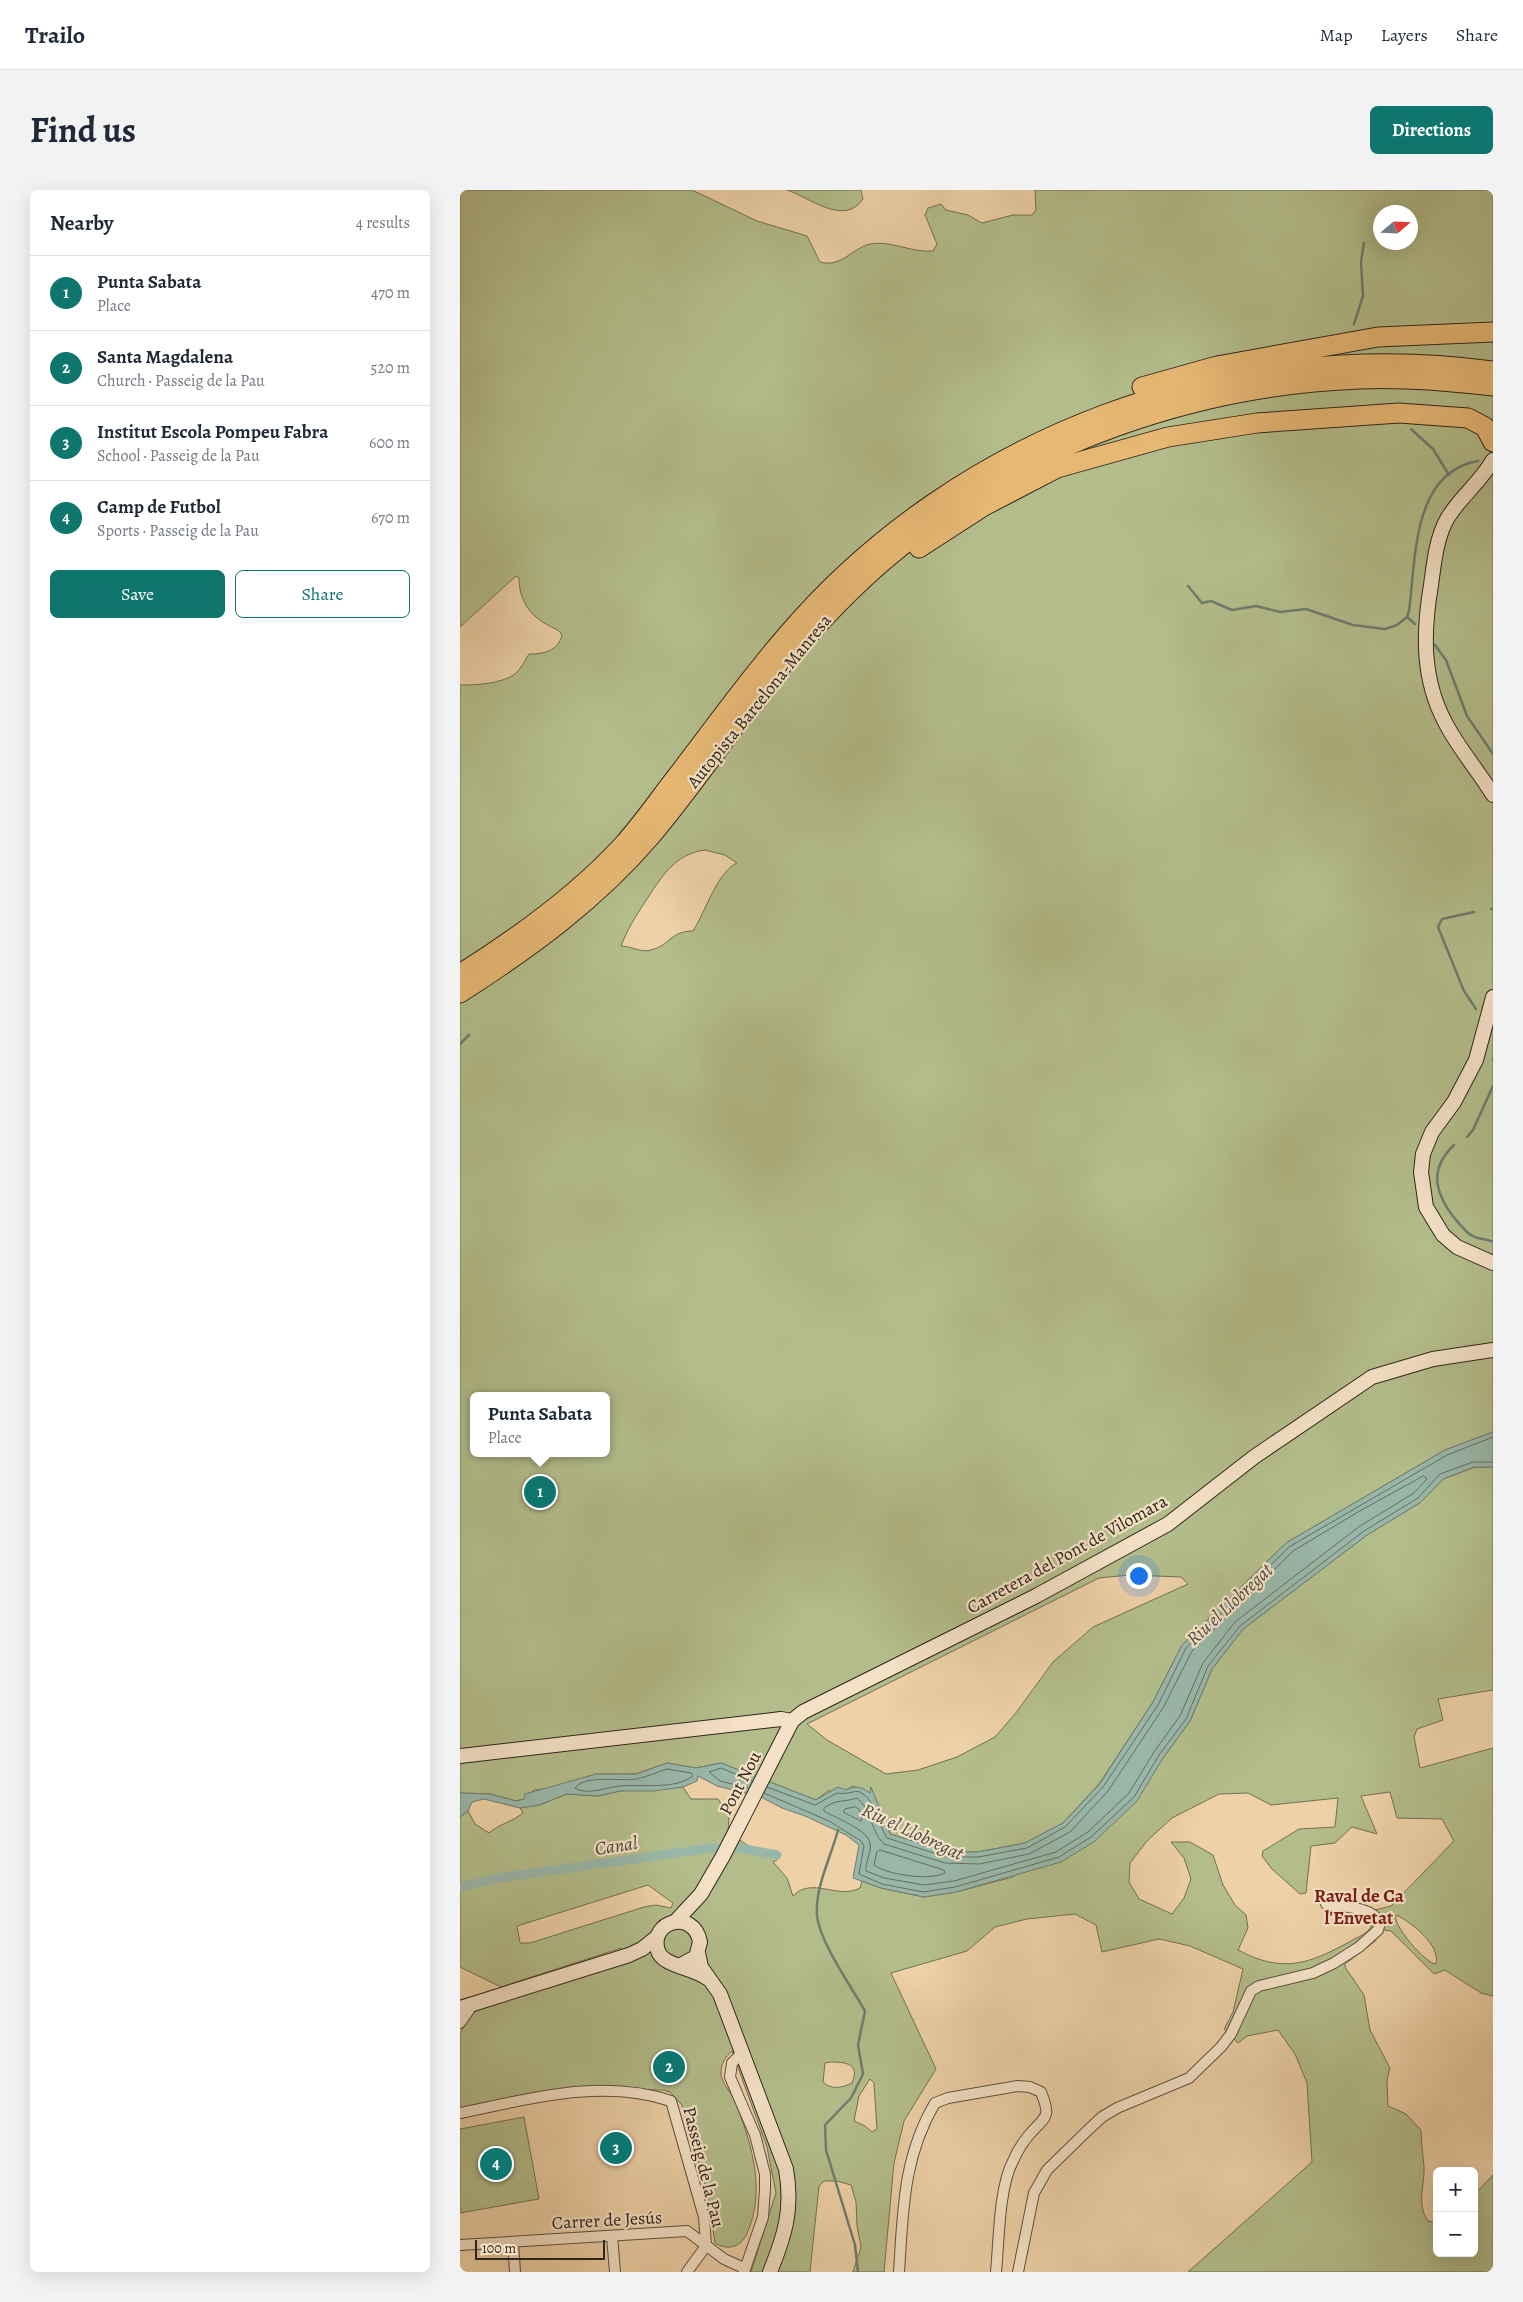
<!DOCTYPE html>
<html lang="en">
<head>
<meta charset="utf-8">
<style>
	:root { --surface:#fff; --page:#f2f2f3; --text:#1f2937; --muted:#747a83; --line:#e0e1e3; --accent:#0f766e }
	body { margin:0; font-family:Alegreya,serif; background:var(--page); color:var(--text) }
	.controls { position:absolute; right:15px; bottom:15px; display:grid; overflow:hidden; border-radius:8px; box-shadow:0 5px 20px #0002 }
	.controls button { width:45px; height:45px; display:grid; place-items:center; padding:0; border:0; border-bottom:1px solid var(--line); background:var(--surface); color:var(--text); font:25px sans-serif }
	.compass { position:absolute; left:913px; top:15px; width:45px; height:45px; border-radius:50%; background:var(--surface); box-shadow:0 5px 20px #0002; rotate:71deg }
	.scale { position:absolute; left:15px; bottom:12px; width:130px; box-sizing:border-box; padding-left:5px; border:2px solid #2f251b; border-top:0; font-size:14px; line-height:18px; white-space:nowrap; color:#2f251b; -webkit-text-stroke:4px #f4e1c6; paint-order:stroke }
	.you { position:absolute; left:678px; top:1385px; width:18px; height:18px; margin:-12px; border:4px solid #fff; border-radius:50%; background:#1a73e8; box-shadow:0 0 0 8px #1a73e833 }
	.badge { display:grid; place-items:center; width:32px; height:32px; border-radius:50%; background:var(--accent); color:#fff; font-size:16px; font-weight:700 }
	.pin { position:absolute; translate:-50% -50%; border:2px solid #fff; box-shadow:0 1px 5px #0006 }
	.popup { position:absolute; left:10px; top:1202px; width:140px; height:65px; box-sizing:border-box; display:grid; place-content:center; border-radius:8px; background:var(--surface); filter:drop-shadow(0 1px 4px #0005); font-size:16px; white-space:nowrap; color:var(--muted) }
	.popup b { font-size:19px; color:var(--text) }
	.popup::after { content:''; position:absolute; left:50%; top:100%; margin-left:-10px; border:10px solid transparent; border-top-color:var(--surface) }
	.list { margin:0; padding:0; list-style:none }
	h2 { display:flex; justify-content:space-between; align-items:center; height:65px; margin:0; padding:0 20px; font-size:21px }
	h2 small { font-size:16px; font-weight:400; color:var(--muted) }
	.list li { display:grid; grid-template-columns:32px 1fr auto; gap:15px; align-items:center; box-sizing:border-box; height:75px; padding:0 20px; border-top:1px solid var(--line) }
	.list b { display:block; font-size:19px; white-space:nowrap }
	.list p { margin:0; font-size:16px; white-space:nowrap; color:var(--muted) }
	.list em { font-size:16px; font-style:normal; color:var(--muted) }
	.actions { display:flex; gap:10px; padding:15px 20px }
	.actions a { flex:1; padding:11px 0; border:1px solid var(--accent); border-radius:8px; text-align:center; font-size:18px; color:var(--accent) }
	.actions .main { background:var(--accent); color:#fff }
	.map { position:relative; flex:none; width:1033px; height:2082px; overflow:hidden; border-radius:8px }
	header { display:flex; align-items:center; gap:30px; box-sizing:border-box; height:70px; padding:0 25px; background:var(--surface); border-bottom:1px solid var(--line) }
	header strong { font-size:24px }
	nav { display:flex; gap:28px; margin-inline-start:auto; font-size:18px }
	.intro { display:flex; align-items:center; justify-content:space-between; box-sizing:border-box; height:120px; padding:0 30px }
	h1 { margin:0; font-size:35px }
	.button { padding:12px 22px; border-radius:8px; background:var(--accent); color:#fff; font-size:18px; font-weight:700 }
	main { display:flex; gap:30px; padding:0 30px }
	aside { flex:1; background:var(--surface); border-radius:8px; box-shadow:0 5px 20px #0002 }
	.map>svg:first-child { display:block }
</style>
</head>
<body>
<header>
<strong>Trailo</strong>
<nav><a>Map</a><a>Layers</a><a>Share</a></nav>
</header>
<div class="intro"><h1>Find us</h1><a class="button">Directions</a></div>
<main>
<aside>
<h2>Nearby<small>4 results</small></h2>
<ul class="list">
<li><span class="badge">1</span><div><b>Punta Sabata</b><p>Place</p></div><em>470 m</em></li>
<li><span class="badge">2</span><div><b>Santa Magdalena</b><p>Church · Passeig de la Pau</p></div><em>520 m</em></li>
<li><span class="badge">3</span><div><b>Institut Escola Pompeu Fabra</b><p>School · Passeig de la Pau</p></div><em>600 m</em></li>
<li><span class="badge">4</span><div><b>Camp de Futbol</b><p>Sports · Passeig de la Pau</p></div><em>670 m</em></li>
</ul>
<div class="actions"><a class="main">Save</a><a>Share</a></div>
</aside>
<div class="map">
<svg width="1033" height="2082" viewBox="0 0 1033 2082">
	<rect width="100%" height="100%" fill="#eed1a7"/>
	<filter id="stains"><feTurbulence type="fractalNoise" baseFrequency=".004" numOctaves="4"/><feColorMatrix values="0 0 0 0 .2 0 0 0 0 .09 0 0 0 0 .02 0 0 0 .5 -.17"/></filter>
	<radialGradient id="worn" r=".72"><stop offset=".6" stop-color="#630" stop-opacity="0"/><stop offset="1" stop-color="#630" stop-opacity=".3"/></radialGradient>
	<!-- green -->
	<g fill="#b3bd8b" stroke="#717153" fill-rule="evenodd">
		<path d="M 0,0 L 232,0 L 297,31 L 347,46 L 360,72 C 381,78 391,59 410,54 C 430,50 452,63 473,61 L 477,54 L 465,25 L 468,18 L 481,14 L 486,20 L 508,25 L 522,33 L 553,25 L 572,25 L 576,20 L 575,0 L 1033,0 L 1033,1242 L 985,1260 L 826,1353 L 722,1455 L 693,1512 L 639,1594 L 603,1633 L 565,1653 L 518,1662 L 488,1662 L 430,1644 L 411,1598 L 410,1604 L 393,1596 L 386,1600 L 368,1601 L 356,1610 L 261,1573 L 236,1578 L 207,1573 L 176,1584 L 136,1584 L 93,1598 L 74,1600 L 64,1609 L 56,1611 L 30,1604 L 0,1603 L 0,495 C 16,495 41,494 55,484 C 61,479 65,470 69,464 C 84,464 98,461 102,445 C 99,439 92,438 86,434 C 68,424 59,408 59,388 L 56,386 L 0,437 ZM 921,22 L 951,22 L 951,52 L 921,52 ZM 245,660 L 265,665 L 277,673 C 257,682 246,721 233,741 C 211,741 210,755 191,760 C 180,763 172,756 161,756 C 167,740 176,726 185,712 C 201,688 214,664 245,660 ZM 14,1206 L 146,1206 L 146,1263 L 14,1263 ZM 670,1385 L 721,1387 L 728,1394 L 633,1437 L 593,1472 L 555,1524 L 535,1547 L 497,1567 L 458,1580 L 426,1584 L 367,1550 L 347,1534 L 639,1388 Z"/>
		<path d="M 327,0 L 401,0 L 403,9 C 384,37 349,7 327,0 Z"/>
		<path d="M 1015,1277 L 1033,1277 L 1033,1500 L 978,1509 L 983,1530 L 957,1539 L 954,1547 L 960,1578 L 1033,1558 L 1033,1806 L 1021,1803 L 985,1780 L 974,1784 L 931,1741 L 924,1740 L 914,1752 L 885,1774 L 885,1777 L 904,1805 L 910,1840 L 930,1878 L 927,1890 L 928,1916 L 946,1924 L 961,1940 C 961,1953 963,1964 964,1976 C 965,1995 956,2013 968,2031 L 977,2033 L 977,2063 L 1014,2063 L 1014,2005 L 1033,1985 L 1033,2082 L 728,2082 L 852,1972 L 847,1893 L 835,1864 L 818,1840 L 787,1846 L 778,1853 L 764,1839 L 773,1822 L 783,1779 L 730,1756 L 699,1749 L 642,1762 L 636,1735 L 615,1724 L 567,1729 L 535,1737 L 507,1761 L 431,1783 L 476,1879 L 444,1931 L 434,1973 L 424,2082 L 393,2082 L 401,2057 L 397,2036 L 396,2012 L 391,1995 L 377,1991 L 364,1991 L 359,1996 L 350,2082 L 291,2082 L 316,2003 L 307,1957 L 272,1861 C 266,1867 260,1874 261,1884 C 262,1894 271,1902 275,1911 C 290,1950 304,1992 291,2033 C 288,2041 286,2048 280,2053 C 273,2059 263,2058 255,2053 L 248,2006 L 222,1915 L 210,1902 L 202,1900 L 111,1898 L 0,1920 L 0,1843 L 10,1826 L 21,1817 L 166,1772 L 161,1758 L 41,1797 L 0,1777 L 0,1627 L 8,1621 L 15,1634 L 29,1643 C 39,1634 52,1632 63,1623 L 60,1618 L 79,1615 L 107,1604 L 138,1606 L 160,1601 L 223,1597 L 231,1609 L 258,1609 L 269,1626 L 268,1642 L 290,1657 L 318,1662 L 317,1670 L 313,1672 L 327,1688 L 333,1706 C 352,1686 378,1710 400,1698 L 402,1691 L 421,1698 L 464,1707 L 496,1702 L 553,1687 L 703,1568 L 730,1531 L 752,1479 L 783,1439 L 907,1345 L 961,1312 L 983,1289 ZM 930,1602 L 937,1628 L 982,1629 L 994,1651 L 931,1716 L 915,1720 L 908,1718 L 912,1735 C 907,1745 899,1746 891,1751 C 849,1774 823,1784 778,1760 L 788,1738 L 786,1725 L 775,1715 L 763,1695 L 753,1665 L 730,1652 L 711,1652 L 724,1668 L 731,1689 L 724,1708 L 712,1724 L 679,1709 L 669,1692 L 670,1673 L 687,1651 L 712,1628 L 759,1604 L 788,1603 L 811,1615 L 878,1608 L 875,1637 L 839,1639 L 803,1661 L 802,1666 L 812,1679 L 840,1704 L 846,1703 L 851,1656 L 875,1653 L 892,1637 L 917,1644 L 901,1606 ZM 188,1695 L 213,1713 L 211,1718 L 196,1715 L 184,1717 L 70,1753 L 60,1753 L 57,1736 ZM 936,1725 C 951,1732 981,1755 976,1774 C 966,1774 932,1735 936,1725 ZM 370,1872 C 387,1872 400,1874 392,1893 C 382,1898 371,1900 363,1892 L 365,1873 ZM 410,1889 L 414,1893 L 417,1939 L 412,1942 L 405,1936 L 394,1931 L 399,1906 Z"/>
		<polygon points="64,1927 79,2009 0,2023 0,1939"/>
	</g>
	<!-- water -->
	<path fill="#99b7a9" stroke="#6f7d70" d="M 1033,1242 L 1033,1277 L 1014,1277 L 983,1289 L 961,1312 L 907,1345 L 783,1439 L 752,1479 L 730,1531 L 703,1568 L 677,1611 L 635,1651 L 601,1672 L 496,1702 L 464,1707 L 421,1698 L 393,1688 L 399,1655 L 386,1645 L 345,1626 L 322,1618 L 301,1607 L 257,1596 L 238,1586 L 237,1591 L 223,1597 L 193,1601 L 160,1601 L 138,1606 L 107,1604 L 79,1615 L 60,1618 L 24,1609 L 12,1612 L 8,1621 L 0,1627 L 0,1603 L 30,1604 L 56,1611 L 64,1609 L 65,1604 L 136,1584 L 176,1584 L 207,1573 L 236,1578 L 261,1573 L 356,1610 L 378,1597 L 386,1600 C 396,1595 401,1597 410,1603 L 411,1597 L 430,1644 L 488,1662 L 518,1662 L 565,1653 L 603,1633 L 639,1595 L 693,1512 L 722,1455 L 826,1353 L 985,1260 Z"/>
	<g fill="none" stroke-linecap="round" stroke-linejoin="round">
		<!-- shore -->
		<g stroke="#646e62" stroke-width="1">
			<path d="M 964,1286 L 967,1289 L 954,1303 L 900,1336 L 775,1432 L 743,1473 L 720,1526 L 694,1562 L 669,1603 L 628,1642 L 596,1662 L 494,1691 L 464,1695 L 424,1688 L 406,1681 C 405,1672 412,1662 410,1653 C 407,1639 375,1628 364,1621 L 364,1618 C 379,1608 382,1613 397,1608 C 412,1619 410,1641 424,1654 L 485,1673 L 519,1674 L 569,1664 L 610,1642 L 648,1601 L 703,1518 L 732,1461 L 833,1361 L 898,1322 Z"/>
			<path d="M 207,1579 L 231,1583 L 233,1586 C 214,1600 183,1594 160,1596 C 147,1597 127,1606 115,1598 C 125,1584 161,1592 176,1589 C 187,1587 197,1582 207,1579 Z"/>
			<path d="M 307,1597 L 355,1615 L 377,1603 C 387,1605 395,1600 400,1602 C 416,1610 417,1633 427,1648 L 486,1667 L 518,1667 L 567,1658 L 605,1637 L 643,1597 L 698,1515 L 726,1458 L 829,1357 L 987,1265 L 1033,1247"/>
			<polyline points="288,1598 260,1591 249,1582 261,1578 292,1591"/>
			<polyline points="304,1603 369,1631 401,1651 404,1656 399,1684 422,1694 463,1702 495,1697 599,1667 631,1647 674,1607 699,1565 726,1529 748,1476 780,1436 904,1341 958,1308 980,1284 1013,1272 1033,1272"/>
			<polygon points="395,1617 399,1619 402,1629 401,1631 383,1622 385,1619"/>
			<path d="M 420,1660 L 484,1680 L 485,1683 C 470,1691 428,1685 414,1675 L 417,1662 Z"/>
		</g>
		<!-- stream -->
		<g stroke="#6f7d70" stroke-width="2.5">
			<polyline points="894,134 903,106 901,72 904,53"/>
			<polyline points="951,239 973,259 989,285"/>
			<path d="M 728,396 L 742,413 L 751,411 L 772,420 L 796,416 L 820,422 L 846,419 L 893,435 L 925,439 L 937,435 L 947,427 L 949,421 C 956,369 952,282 1018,271"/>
			<polyline points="947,427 955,434"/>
			<polyline points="975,455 986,470 1007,526 1033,564"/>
			<polyline points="1031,719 1033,718"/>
			<polyline points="1014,722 982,729 978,737 1004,801 1016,819"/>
			<polyline points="0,854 9,845"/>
			<polyline points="1033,868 1033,870"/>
			<polyline points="1007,947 1013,940 1033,896"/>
			<path d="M 994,955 C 970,978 974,1000 992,1025 C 998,1032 1003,1040 1011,1045 C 1018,1050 1026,1048 1033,1052"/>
			<path d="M 378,1640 C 371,1667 355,1697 357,1725 C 359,1751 392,1798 405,1821 L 398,1855 L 403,1884 L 391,1908 L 365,1935 L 366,1960 L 395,2055 L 398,2082"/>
		</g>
		<!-- canal -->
		<polyline stroke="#99b7a9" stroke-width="9" points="0,1697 38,1688 252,1658 275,1657 317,1665"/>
		<!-- street casing -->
		<g stroke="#5f503e" stroke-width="12">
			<g id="street">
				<polyline points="0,1833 14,1813"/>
				<polyline points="282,1863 272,1873 270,1887 295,1945 305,1984 305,1999 303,2027 284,2082"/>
				<path d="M 0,1923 C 69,1909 142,1888 211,1911 L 244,2027 L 246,2056 L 227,2082"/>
				<polyline points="152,2046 155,2082"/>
				<polyline points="53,2052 55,2082"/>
				<polyline points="0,2055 227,2041 264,2069 284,2078"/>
				<path d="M 439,2082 C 443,2021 443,1967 475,1913 L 488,1908 L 558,1896 L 570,1897 L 581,1902 C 592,1929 585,1926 569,1945 C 563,1952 557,1962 553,1971 C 539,1997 539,2051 536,2082"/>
				<path d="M 558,2082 L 574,2003 L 587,1980 L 627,1941 L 642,1927 L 657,1918 L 729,1888 L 761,1857 L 771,1844 L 791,1801 L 799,1796 L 853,1783 L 874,1773 L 899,1757 L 918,1740 L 920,1732 C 910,1716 884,1717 866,1714"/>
			</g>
		</g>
		<!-- secondary casing -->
		<g stroke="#2f251b" stroke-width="16">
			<g id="secondary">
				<path d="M 1033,270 C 1020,293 1000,307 987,329 C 976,349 974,374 971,395 C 963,442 962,489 985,532 C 998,558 1018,580 1033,605"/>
				<polyline points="1033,807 1016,870 994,912 972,942 963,964 961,982 966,1017 983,1045 997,1057 1033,1073"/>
				<polyline points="0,1566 321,1529 332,1531"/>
				<polyline points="215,1732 241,1704 263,1666 332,1531 343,1522 576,1406 708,1334 794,1267 912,1187 973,1169 1033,1160"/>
				<path d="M 238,1763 L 241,1777 L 260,1804 L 326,1979 C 333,2019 325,2045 310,2082"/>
				<path d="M 221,1775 L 236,1767 L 240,1752 C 234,1718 188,1731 198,1761 C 203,1776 232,1777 247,1788"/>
				<polyline points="0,1818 169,1765 182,1759 197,1747"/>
			</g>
		</g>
		<!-- highway casing -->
		<g stroke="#2f251b" stroke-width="21">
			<g id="highway">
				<polyline points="682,197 757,176 918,147 1033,142"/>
				<polyline points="459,358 524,316 597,278 708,247 797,233 939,223 1008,228 1025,237 1033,252"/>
				<path d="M 0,784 C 59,747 116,706 163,655 C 180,636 195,615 210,595 C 249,545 285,493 327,445 C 499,243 772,145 1033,181"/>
				<path d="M 0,803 C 70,758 136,710 190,647 C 241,587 283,520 334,461 C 366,425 400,389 438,359 C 565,254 736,195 900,189 C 944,187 989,191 1033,196"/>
			</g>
		</g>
		<!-- street -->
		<use href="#street" stroke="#f4e1c6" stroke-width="10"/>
		<!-- secondary -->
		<use href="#secondary" stroke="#f4e1c6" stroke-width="14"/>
		<!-- highway -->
		<use href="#highway" stroke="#e7b874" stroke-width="19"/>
	</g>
	<g text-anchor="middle" stroke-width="4.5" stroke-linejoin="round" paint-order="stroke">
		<!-- street labels -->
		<g font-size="18" fill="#2f251b" stroke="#f4e1c6">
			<text transform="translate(299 511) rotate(-51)" y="6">Autopista Barcelona-Manresa</text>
			<text transform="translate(607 1364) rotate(-29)" y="6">Carretera del Pont de Vilomara</text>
			<text transform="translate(280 1593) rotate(-62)" y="6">Pont Nou</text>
			<text transform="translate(244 1977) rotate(76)" y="6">Passeig de la Pau</text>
			<text transform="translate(147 2030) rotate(-3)" y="6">Carrer de Jesús</text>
		</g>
		<!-- water labels -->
		<g font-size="19" font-style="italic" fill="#4a4a3e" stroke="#f4e1c6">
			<text transform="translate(769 1414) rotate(-43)" y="7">Riu el Llobregat</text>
			<text transform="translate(453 1641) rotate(25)" y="7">Riu el Llobregat</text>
			<text transform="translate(156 1655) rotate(-8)" y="7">Canal</text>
		</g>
		<!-- neighbourhood labels -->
		<g font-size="19" font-weight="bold" fill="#7a1f14" stroke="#f4e1c6">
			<text x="899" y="1712">Raval de Ca<tspan x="899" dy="22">l'Envetat</tspan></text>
		</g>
	</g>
	<rect width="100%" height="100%" filter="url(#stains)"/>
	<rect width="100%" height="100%" fill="url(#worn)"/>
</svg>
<div class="controls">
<button>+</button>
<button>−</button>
</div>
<svg class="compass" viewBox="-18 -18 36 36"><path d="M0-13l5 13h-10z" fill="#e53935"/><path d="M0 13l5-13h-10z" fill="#747a83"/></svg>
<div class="scale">100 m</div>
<div class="you"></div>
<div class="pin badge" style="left:80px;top:1302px">1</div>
<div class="popup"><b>Punta Sabata</b>Place</div>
<div class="pin badge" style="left:209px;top:1877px">2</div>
<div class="pin badge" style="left:156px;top:1958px">3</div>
<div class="pin badge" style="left:36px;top:1974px">4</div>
</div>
</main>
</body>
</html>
